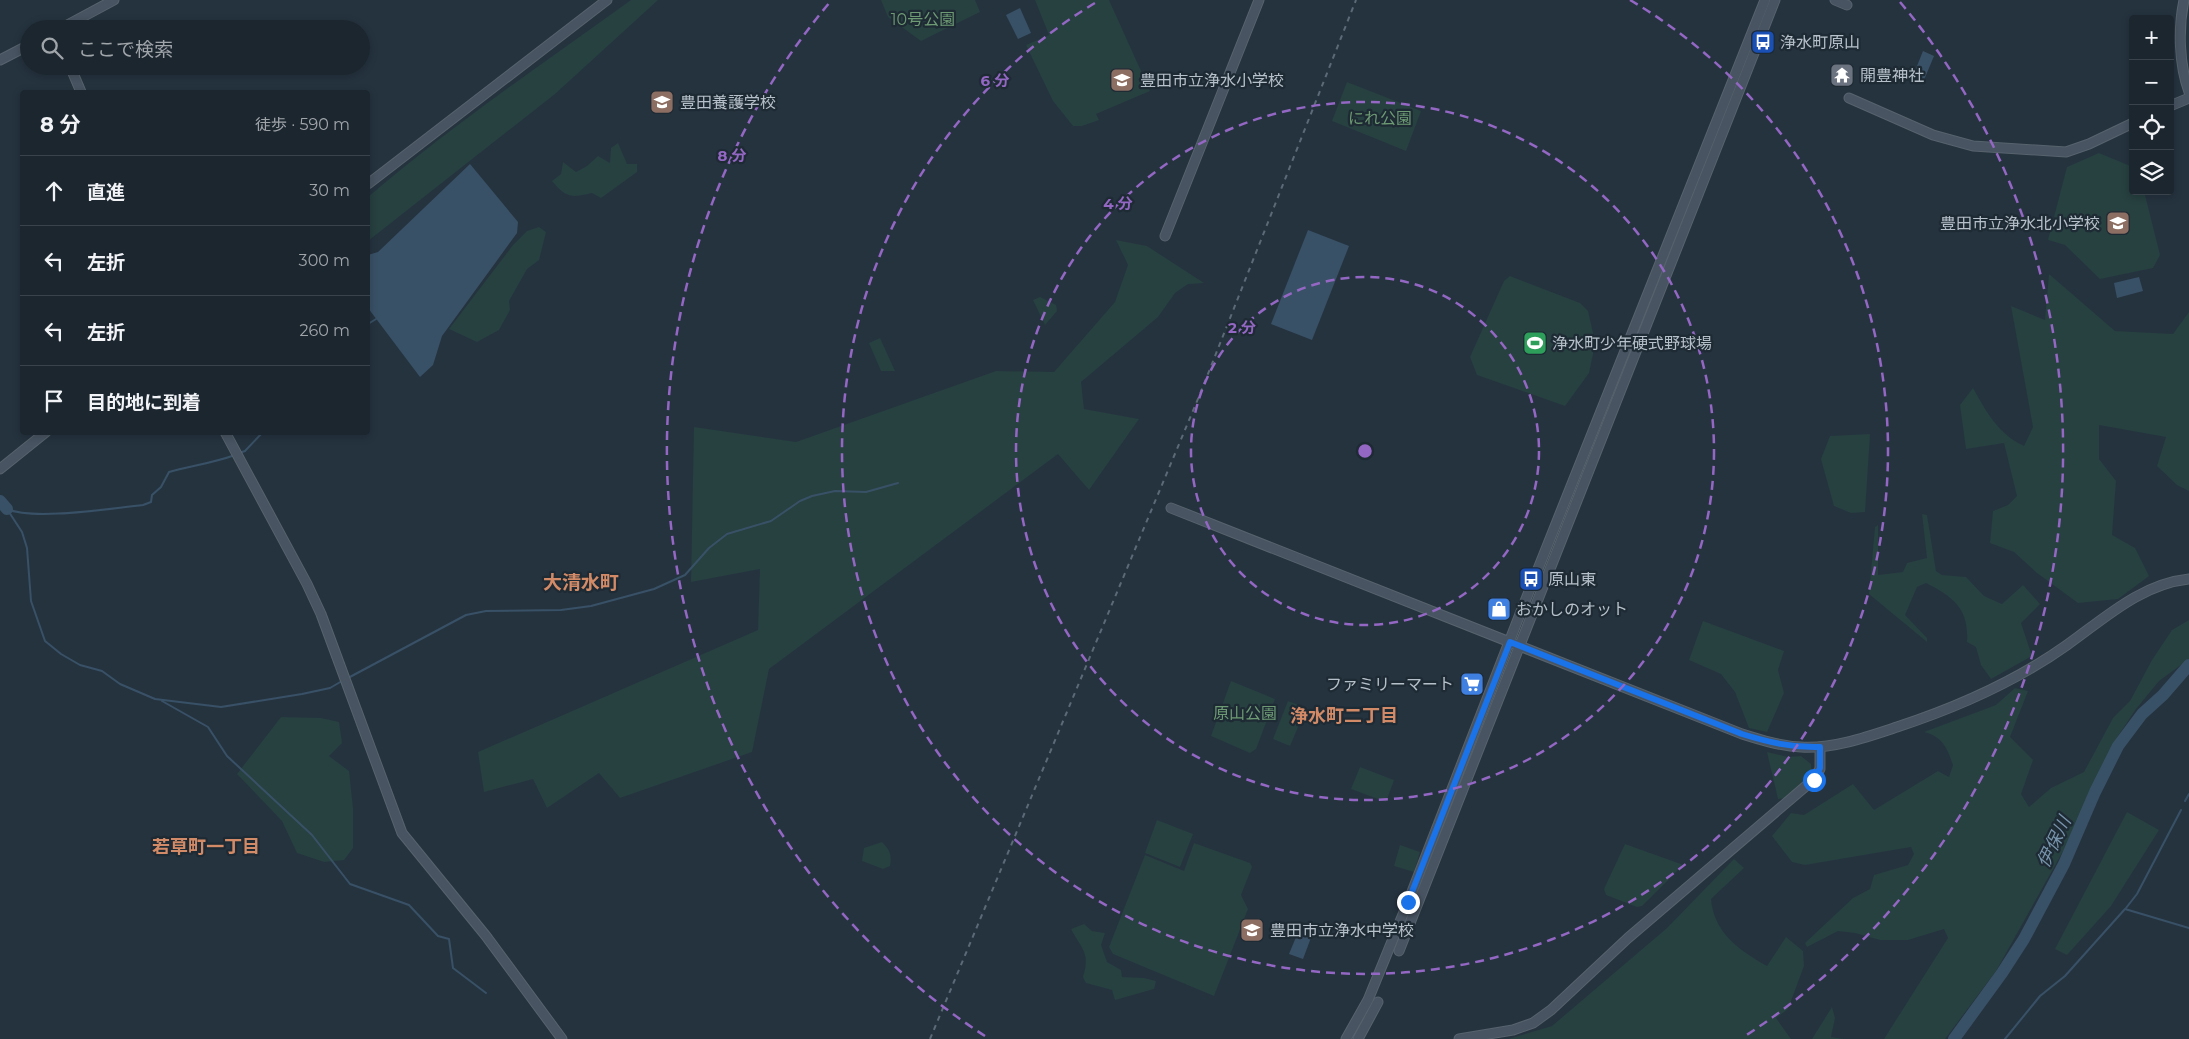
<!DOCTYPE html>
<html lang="ja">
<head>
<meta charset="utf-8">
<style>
	:root { --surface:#1c262f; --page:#252e37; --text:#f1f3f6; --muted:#a0a5aa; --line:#3a434b }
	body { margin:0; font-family:Montserrat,"Noto Sans JP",sans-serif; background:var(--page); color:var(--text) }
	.controls { position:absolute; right:15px; top:15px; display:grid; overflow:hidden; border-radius:5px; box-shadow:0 2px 8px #0003 }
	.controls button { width:45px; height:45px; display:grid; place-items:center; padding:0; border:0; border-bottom:1px solid var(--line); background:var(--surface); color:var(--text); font:25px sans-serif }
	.stop { position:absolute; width:15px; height:15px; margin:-11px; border:4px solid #1a73e8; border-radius:50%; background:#fff }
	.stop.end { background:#1a73e8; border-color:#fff; box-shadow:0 1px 5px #0008 }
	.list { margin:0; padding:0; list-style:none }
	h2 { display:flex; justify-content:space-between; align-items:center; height:65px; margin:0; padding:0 20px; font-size:21px }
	h2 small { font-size:16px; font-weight:400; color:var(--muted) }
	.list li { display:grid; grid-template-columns:32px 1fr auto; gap:15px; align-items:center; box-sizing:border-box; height:70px; padding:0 20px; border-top:1px solid var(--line) }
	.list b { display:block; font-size:19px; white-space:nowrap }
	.list em { font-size:16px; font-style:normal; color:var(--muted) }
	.icon { flex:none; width:28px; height:28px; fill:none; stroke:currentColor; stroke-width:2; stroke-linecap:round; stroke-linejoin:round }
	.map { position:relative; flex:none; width:2189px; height:1039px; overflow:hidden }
	.search { position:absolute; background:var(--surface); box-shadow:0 2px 8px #0003; left:20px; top:20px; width:350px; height:55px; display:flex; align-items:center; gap:12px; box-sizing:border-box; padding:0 18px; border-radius:28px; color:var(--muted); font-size:19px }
	.panel { position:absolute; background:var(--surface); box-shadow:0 2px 8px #0003; left:20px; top:90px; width:350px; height:345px; border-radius:5px }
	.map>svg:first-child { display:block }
</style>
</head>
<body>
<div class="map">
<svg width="2189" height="1039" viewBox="0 0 2189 1039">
	<rect width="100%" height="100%" fill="#25333f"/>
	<!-- green -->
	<g fill="#274040">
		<path d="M 631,0 L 658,0 L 555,94 L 368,241 L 368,197 C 451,126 542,64 631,0 Z"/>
		<polygon points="881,0 975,0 980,12 921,41 888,17"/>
		<polygon points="1035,0 1109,0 1150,91 1096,114 1099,120 1082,126 1073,126 1053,101 1026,45 1049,35"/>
		<polygon points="1347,82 1421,111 1406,151 1332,121"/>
		<path d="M 618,143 L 627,164 L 637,164 L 637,172 L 601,198 L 592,193 C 571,198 566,198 552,181 L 561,174 L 563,162 L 576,172 L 587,166 L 598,156 L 610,163 L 611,148 Z"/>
		<polygon points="2099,153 2133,167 2133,191 2144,191 2160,255 2153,268 2100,279 2065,245 2048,240 2067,167"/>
		<polygon points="539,227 546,232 539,260 527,269 509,301 510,310 499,330 477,342 449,329 513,245 527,231"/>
		<polygon points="1116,240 1147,246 1204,283 1188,284 1175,293 1158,317 1081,382 1084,409 1139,419 1089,490 1058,454 769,669 752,752 620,798 599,773 547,808 533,779 484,792 478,752 758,630 760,569 691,582 694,427 796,442 996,371 1054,372 1115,302 1128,265"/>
		<path d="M 2049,274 L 2115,331 L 2173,334 L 2189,312 L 2189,491 L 2177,485 L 2157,466 L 2166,437 L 2099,425 L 2099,459 L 2116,481 L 2112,535 L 2135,548 L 2149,576 L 2118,599 L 2078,603 L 2037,573 L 2014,552 L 1990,543 L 1993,511 L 2008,505 L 2017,496 L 2004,443 L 1966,449 L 1960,405 L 1973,388 C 1986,411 1998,434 2024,446 L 2033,427 L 2011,306 L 2045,320 Z"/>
		<polygon points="1510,276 1580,303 1588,311 1593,333 1593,354 1589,373 1565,406 1477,375 1470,357 1504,281"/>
		<polygon points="1040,297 1056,305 1057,311 1045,325 1033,300"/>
		<polygon points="880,338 895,371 881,371 869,343"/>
		<polygon points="1870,434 1865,512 1851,513 1834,506 1821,459 1830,436"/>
		<path d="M 1922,514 L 1927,515 L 1936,571 L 1942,575 L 1966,577 L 1984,596 L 2002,604 L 2023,585 L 2040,604 L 2021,623 L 2032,656 L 1991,679 L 1981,665 L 1976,647 L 1967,642 C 1969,608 1953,597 1926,583 L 1917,587 L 1905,615 L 1927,638 L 1927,642 L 1869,594 L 1875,527 L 1878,525 L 1878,575 L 1903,572 L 1907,563 L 1927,558 Z"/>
		<path d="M 2189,620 L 2189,659 L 2159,681 L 2136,709 L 2118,736 L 2092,787 L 2067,844 L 1996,971 L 1945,1039 L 1884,1039 L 1948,938 L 1944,929 L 1908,940 L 1880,940 L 1855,933 L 1838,931 L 1807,947 L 1805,943 L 1853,898 L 1870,889 L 1874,875 L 1908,865 L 1914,854 L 1911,847 L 1805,865 L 1792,862 L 1772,836 L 1791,813 L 1804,815 L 1853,784 L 1874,810 L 1938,771 L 1949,777 L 1953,765 C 1947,748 1943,737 1924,732 L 1996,705 L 2015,688 L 2028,691 L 2010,737 L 2033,760 L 2021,794 L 2029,807 L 2051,788 L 2084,772 L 2113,718 L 2130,701 L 2152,660 L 2172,630 Z"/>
		<polygon points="1703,621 1784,651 1778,670 1784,693 1767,732 1749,728 1735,692 1721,674 1689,660"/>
		<polygon points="1231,681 1275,699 1256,749 1250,753 1211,736"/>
		<polygon points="1288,701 1306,708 1290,746 1273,739"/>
		<polygon points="281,717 321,718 339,722 342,743 329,756 349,771 353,808 353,848 344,860 324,862 297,853 282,821 237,774"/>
		<polygon points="1767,752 1788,757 1801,756 1811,764 1812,776 1789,798 1778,799"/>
		<polygon points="1360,767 1394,780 1386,802 1351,789"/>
		<polygon points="2127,812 2159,830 2111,906 2067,955 2055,949"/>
		<polygon points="1157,820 1193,834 1180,867 1145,853"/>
		<path d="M 882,842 C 890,850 892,855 890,866 L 883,869 L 862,861 L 864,848 Z"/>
		<polygon points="1194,843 1250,863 1252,867 1241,895 1248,909 1214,996 1113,954 1109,947 1145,855 1184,871"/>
		<polygon points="1625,844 1681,864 1682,866 1642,906 1637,907 1606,895 1604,889"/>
		<polygon points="1400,845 1420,852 1414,872 1394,866"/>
		<path d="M 1734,859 L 1744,868 L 1711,899 C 1714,933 1739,950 1767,966 L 1786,937 L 1803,951 L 1804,966 L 1788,1009 L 1776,1018 L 1791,1039 L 1508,1039 L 1552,1026 L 1667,928 Z"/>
		<path d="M 1084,924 L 1092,931 L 1105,933 L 1101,945 L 1107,962 L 1121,970 L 1122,977 L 1144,978 L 1156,981 L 1154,989 L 1115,1000 L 1112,990 L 1086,983 L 1083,977 C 1091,953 1081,948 1071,929 Z"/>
		<polygon points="1832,1007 1835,1018 1831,1037 1844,1039 1812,1039"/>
	</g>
	<!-- water -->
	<g fill="#395166">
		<polygon points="1020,8 1031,33 1018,39 1006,15"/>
		<polygon points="1923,51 1934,56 1924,80 1913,76"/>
		<polygon points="470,164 518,222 517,233 442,336 433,365 420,377 368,308 368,255 378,252"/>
		<polygon points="1308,230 1349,246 1312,340 1271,324"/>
		<polygon points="2139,277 2143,291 2117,298 2114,283"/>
		<polygon points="1299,930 1312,935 1303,959 1289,954"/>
	</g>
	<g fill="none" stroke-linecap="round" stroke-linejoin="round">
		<!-- stream -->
		<g stroke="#395166" stroke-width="2">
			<polyline points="368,324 376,319"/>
			<polyline points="239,453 245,451 263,432"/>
			<polyline points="7,509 22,532 27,548 31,601 45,641 61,654 80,665 102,671 120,684 155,699 221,707 302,694 330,688 342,681"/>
			<path d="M 7,509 C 35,521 111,508 143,505 L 151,502 L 152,495 L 161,487 L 169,472 C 191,466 213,463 235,455"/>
			<polyline points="348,678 466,615 486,611 561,610 591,606 654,589 685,575 709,548 727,534 771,521 800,501 812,496 835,491 866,492 898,483"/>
			<polyline points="162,701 208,727 227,756 312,835 350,884 409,905 438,936 449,939 453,968 486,993"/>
			<polyline points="2185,801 2189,794"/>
			<polyline points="2126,908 2137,894 2181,810"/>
			<polyline points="2005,1039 2040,996 2065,976 2125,909 2189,928"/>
		</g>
		<!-- river -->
		<g stroke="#395166" stroke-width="12">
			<polyline points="0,501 7,509"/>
			<polyline points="1954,1039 2002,973 2024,939 2064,864 2095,792 2118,746 2142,714 2163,695 2189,665"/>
		</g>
		<!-- secondary casing -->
		<g stroke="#57636d" stroke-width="11">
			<g id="secondary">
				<polyline points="1835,0 1847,5"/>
				<path d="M 2184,0 C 2178,29 2179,64 2189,92"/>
				<polyline points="60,29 114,0"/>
				<polyline points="0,60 29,45"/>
				<polyline points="70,66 81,92"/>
				<polyline points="1849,98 1933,135 1973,146 2066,152 2089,144 2133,123"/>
				<polyline points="2170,106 2189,98"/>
				<polyline points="368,184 607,0"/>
				<polyline points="1165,236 1259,0"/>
				<polyline points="225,432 307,584 321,614 402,833 486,936 562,1039"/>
				<polyline points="0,469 46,432"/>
				<path d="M 1171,508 L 1742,734 C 1761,740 1780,746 1801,747 C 1833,749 1867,737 1897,727 C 1958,707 2015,682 2067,645 C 2105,618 2141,584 2189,579"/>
				<polyline points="1399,951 1775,0"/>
				<polyline points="1346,1039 1368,1000 1408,902 1520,614 1765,0"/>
				<polyline points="1358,1039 1378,1002"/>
				<polyline points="1459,1039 1513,1030 1533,1023 1551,1010 1628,938 1813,780 1820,769 1820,747"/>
			</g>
		</g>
		<!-- secondary -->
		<use href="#secondary" stroke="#485462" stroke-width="9"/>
		<!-- rail -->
		<polyline stroke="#5c6976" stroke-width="2" stroke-dasharray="5 5" stroke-linecap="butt" points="930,1039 1200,394 1356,0"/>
	</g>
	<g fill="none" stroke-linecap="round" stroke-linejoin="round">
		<!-- route -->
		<path stroke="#1a73e8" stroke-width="6" d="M 1408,902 L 1510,642 L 1742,734 C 1768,742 1792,748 1820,747 L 1820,768 L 1814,780"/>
	</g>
	<!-- distance rings -->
	<g fill="none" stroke="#9367c3" stroke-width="2.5" stroke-dasharray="9 6">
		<circle cx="1365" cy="451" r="174"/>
		<circle cx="1365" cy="451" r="349"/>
		<path d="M1630 0A523 523 0 1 1 1100 0"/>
		<path d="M985 1036A698 698 0 0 1 830 2M1900 2A698 698 0 0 1 1745 1036"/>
	</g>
	<!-- icons -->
	<defs>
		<g id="bus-square" transform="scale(1.25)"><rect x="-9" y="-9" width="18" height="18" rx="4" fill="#1a4fb4" stroke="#1e2a34"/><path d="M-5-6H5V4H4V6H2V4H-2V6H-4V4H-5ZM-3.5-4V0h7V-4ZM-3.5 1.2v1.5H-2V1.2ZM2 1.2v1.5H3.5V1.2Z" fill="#fff"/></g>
		<g id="temple-square" transform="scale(1.25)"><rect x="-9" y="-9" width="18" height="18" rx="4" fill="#6b7280" stroke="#1e2a34"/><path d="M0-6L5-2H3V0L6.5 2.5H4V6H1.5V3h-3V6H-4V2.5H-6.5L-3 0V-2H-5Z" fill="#fff"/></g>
		<g id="school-square" transform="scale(1.25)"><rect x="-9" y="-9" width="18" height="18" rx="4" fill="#8d6e63" stroke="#1e2a34"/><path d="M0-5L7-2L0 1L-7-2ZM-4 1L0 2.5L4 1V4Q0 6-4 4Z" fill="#fff"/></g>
		<g id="stadium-square" transform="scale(1.25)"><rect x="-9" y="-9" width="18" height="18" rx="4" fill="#2e9e5b" stroke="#1e2a34"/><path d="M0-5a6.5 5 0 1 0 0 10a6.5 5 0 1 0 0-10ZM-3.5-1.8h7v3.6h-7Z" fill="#fff"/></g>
		<g id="shop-square" transform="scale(1.25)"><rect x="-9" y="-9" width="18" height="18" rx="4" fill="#3f7fe0" stroke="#1e2a34"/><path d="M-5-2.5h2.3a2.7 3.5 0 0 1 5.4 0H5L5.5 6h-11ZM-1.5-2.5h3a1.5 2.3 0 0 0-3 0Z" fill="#fff"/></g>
		<g id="supermarket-square" transform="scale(1.25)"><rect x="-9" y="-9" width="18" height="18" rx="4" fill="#3f7fe0" stroke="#1e2a34"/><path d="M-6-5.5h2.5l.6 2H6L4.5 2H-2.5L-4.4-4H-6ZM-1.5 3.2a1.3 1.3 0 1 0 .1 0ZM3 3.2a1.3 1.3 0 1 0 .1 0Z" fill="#fff"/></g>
	</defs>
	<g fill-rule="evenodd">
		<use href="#bus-square" x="1763" y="42"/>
		<use href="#temple-square" x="1842" y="75"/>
		<use href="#school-square" x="1122" y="80"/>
		<use href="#school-square" x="662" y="102"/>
		<use href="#school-square" x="2118" y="223"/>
		<use href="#stadium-square" x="1535" y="343"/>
		<use href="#bus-square" x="1531" y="579"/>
		<use href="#shop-square" x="1499" y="609"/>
		<use href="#supermarket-square" x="1472" y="684"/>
		<use href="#school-square" x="1252" y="930"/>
	</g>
	<g text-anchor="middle" stroke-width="4.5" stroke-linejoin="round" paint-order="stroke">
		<!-- park labels -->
		<g font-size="16" fill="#6d9a73" stroke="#1e2a34">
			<text x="923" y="25">10号公園</text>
			<text x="1380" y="124">にれ公園</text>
			<text x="1245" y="719">原山公園</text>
		</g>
		<!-- poi labels -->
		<g font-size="16" fill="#b6c0ca" stroke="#1e2a34" text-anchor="start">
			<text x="1780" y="48">浄水町原山</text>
			<text x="1860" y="81">開豊神社</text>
			<text x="1140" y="86">豊田市立浄水小学校</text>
			<text x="680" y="108">豊田養護学校</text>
			<text x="2100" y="229" text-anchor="end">豊田市立浄水北小学校</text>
			<text x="1552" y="349">浄水町少年硬式野球場</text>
			<text x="1548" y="585">原山東</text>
			<text x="1516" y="615">おかしのオット</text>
			<text x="1454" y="690" text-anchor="end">ファミリーマート</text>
			<text x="1270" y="936">豊田市立浄水中学校</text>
		</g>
		<!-- neighbourhood labels -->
		<g font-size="18" font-weight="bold" fill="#d38b67" stroke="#1e2a34">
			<text x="1344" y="722">浄水町二丁目</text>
			<text x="206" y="853">若草町一丁目</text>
		</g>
		<!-- water labels -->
		<g font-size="18" font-style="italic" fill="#7794ac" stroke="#1e2a34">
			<text transform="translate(2054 842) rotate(-64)" y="6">伊保川</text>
		</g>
		<!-- quarter labels -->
		<g font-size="19" font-weight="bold" fill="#d38b67" stroke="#1e2a34">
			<text x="581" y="589">大清水町</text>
		</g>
	</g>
	<circle cx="1365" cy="451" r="8" fill="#9367c3" stroke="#1e2a34" stroke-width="2.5"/>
	<g font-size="15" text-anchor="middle" font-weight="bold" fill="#9367c3" stroke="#1e2a34" stroke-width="4.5" stroke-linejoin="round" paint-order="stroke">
		<text x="995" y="86">6 分</text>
		<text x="732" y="161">8 分</text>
		<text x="1118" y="209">4 分</text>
		<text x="1242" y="333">2 分</text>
	</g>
</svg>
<div class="controls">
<button>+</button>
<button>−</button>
<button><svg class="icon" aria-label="locate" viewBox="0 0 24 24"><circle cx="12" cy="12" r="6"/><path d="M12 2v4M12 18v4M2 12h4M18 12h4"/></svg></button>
<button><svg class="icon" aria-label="layers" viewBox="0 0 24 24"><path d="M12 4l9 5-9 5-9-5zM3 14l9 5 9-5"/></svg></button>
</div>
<div class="stop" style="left:1814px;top:780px"></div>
<div class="stop end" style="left:1408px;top:902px"></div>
<div class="search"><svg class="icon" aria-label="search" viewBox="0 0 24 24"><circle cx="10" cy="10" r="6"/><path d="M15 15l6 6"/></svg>ここで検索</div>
<section class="panel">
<h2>8 分<small>徒歩 · 590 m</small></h2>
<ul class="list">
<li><svg class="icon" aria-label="ahead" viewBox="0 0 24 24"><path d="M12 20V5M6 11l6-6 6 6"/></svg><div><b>直進</b></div><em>30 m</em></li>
<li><svg class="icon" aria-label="left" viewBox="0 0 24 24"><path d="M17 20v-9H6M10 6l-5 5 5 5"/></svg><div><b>左折</b></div><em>300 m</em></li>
<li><svg class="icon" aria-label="left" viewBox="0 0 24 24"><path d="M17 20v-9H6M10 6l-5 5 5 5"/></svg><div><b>左折</b></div><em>260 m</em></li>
<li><svg class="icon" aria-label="arrive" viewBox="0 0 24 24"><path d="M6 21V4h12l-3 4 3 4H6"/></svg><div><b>目的地に到着</b></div></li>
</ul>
</section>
</div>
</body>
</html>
